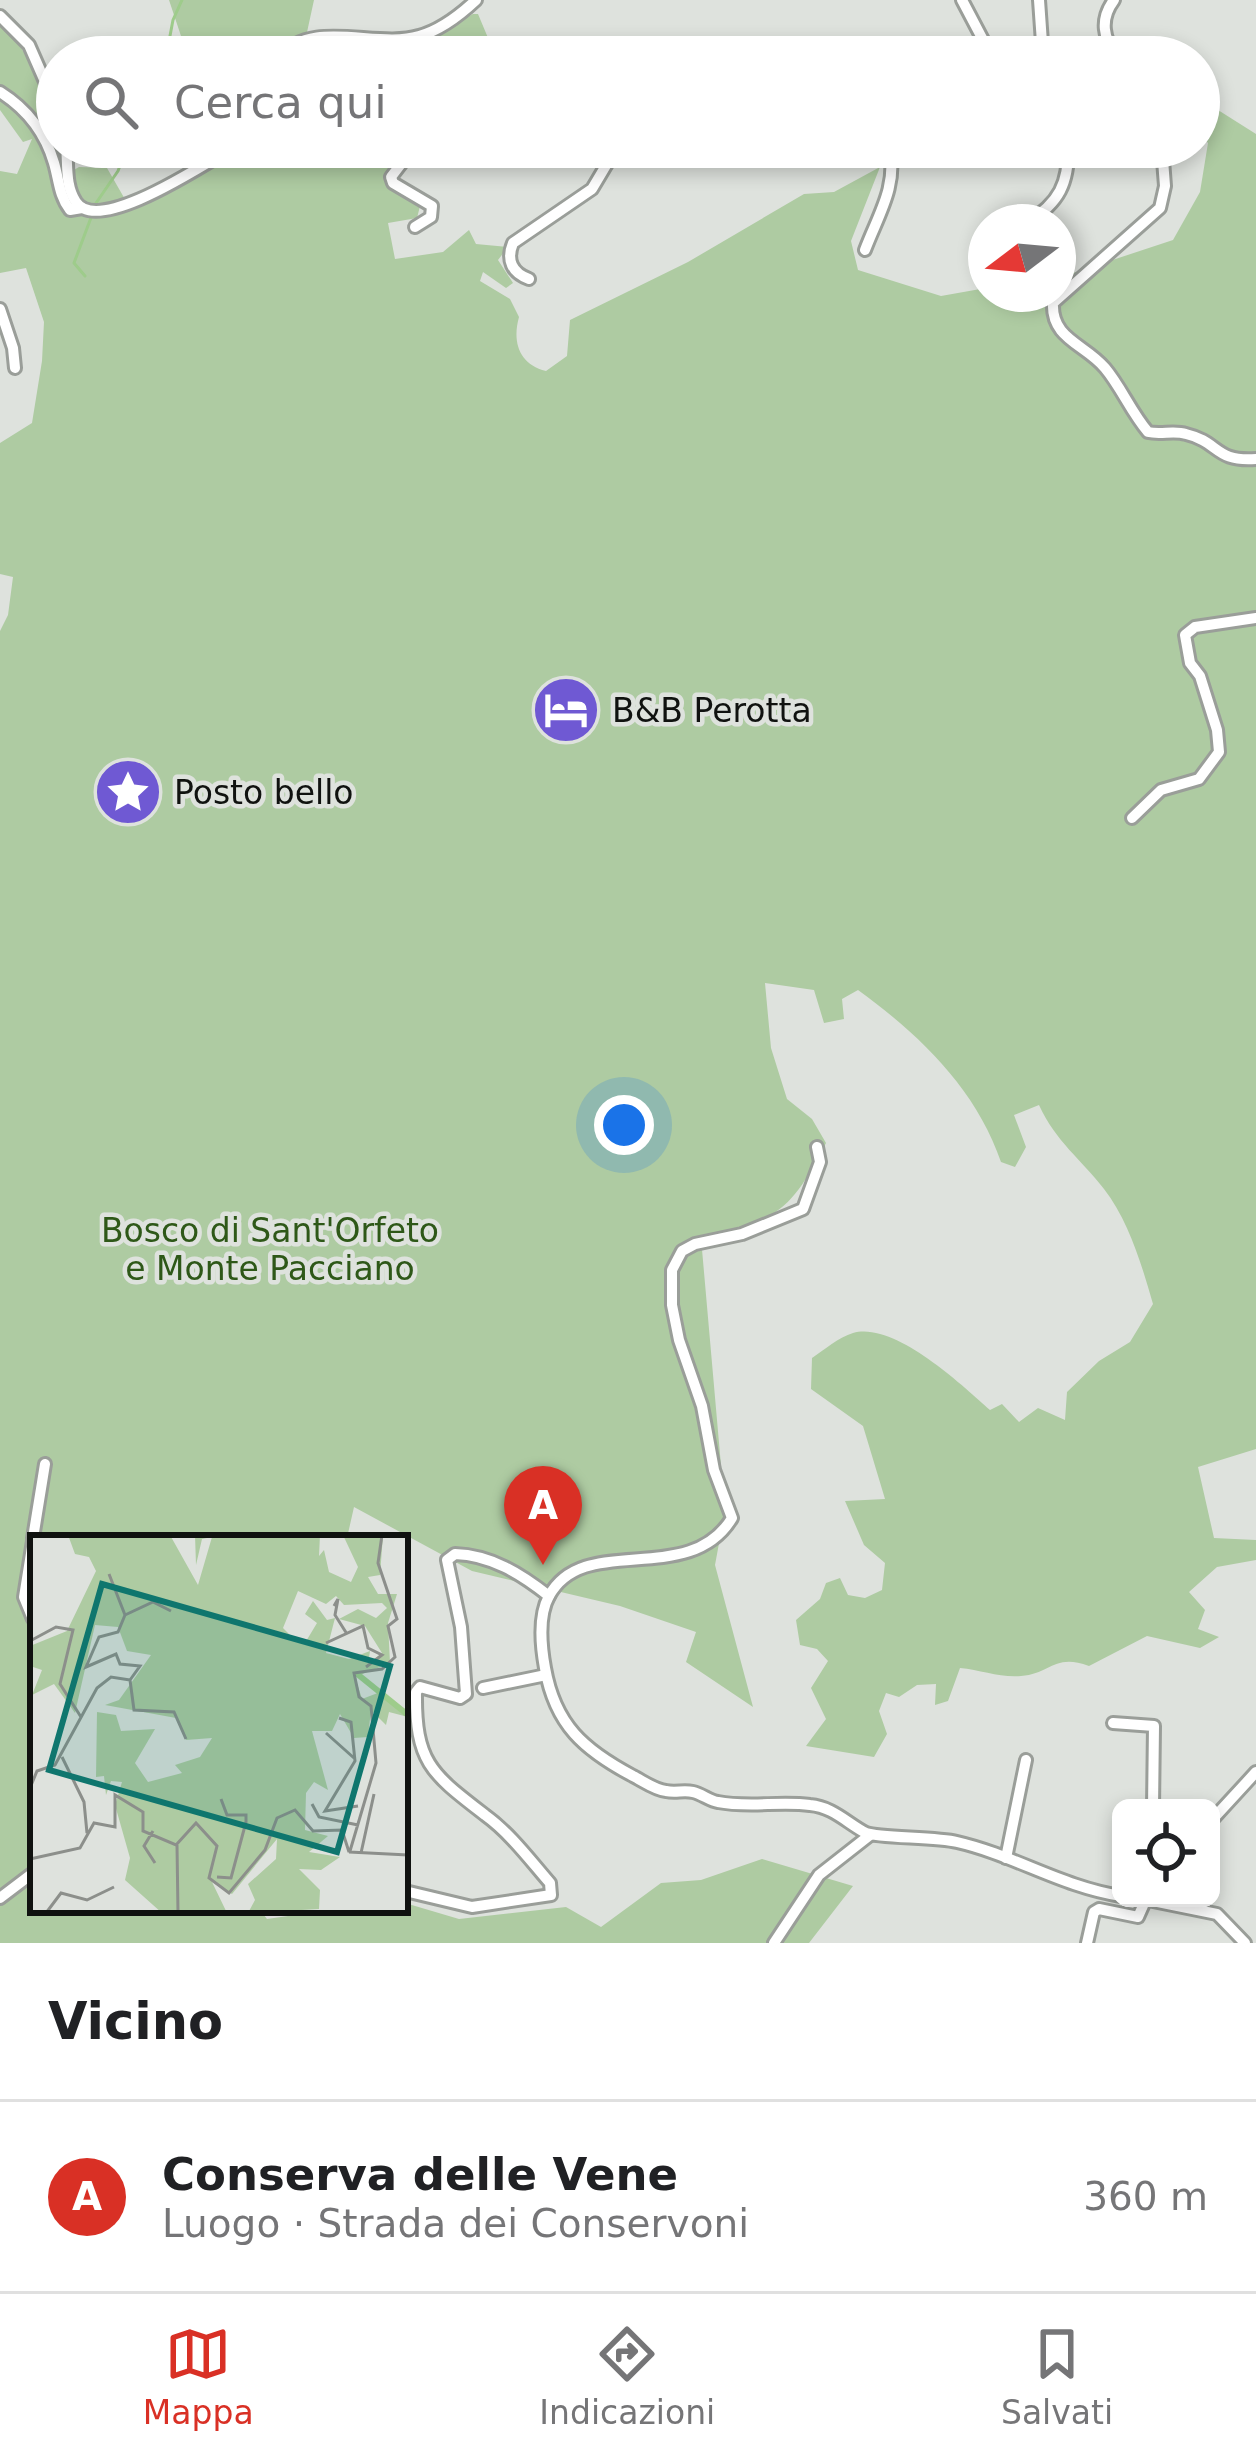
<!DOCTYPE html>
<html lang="it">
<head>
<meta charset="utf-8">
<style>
	:root { --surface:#fff; --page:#f2f2f2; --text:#202124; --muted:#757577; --line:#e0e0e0; --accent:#d93025 }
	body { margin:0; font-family:"DejaVu Sans",sans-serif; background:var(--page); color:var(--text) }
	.controls { position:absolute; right:36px; bottom:36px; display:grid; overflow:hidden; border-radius:18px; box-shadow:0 6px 18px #0003 }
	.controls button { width:108px; height:108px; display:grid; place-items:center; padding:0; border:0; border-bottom:3px solid var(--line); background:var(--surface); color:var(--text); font:60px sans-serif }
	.compass { position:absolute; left:968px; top:204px; width:108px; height:108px; border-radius:50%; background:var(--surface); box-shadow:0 6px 18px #0003; rotate:254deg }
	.you { position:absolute; left:624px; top:1125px; width:42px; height:42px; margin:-30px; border:9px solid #fff; border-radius:50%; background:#1a73e8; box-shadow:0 0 0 18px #1a73e833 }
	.badge { display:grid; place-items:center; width:78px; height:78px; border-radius:50%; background:var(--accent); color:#fff; font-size:39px; font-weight:700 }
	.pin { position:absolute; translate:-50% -99px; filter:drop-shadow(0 3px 6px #0008) }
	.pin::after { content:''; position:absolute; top:63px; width:42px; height:36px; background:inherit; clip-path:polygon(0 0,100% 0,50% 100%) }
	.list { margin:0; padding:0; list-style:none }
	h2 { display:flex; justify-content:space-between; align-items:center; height:156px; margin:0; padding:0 48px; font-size:51px }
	h2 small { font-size:39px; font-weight:400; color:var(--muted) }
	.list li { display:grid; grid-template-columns:78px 1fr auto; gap:36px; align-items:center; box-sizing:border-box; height:192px; padding:0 48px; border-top:3px solid var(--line) }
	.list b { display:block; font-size:45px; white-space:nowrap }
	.list p { margin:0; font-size:39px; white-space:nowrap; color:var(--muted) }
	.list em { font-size:39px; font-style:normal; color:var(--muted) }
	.icon { flex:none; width:66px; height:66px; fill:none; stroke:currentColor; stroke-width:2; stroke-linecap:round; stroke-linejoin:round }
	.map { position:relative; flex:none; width:1256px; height:1943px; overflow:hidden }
	.search { position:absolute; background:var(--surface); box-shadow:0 6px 18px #0003; left:36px; right:36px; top:36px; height:132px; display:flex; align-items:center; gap:30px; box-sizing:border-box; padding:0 42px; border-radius:66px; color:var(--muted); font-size:45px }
	.sheet { height:348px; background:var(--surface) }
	nav { display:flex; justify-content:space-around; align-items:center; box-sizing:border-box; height:168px; border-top:3px solid var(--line); background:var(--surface); font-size:33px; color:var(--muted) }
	nav a { display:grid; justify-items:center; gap:6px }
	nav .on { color:var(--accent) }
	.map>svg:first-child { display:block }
</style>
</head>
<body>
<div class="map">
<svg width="1256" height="1943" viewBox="0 0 1256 1943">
	<rect width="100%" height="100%" fill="#dee2dd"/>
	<!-- green -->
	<g fill="#aecba2">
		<polygon points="169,0 314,0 304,46 319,43 317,55 341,57 194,57 182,39"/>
		<polygon points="473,14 478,14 496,57 376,57 378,44 446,28"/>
		<path d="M 0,23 C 31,54 57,103 57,147 L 61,147 L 65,175 L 79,167 L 107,168 L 130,208 L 180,179 L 234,158 L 239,147 L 416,147 L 384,178 L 420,206 L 417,218 L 388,223 L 395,259 L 443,252 L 469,230 L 476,244 L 508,247 L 498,260 L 513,283 L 506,288 L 483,272 L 480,281 L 510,299 L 519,317 C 512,342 519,364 546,371 L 567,356 L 570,320 L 688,262 L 804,194 L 834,192 L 880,167 L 851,241 L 858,270 L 941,296 L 986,288 L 986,294 L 1058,294 L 1058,275 L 1061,277 L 1173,240 L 1200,192 L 1208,143 L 1199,133 L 1199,98 L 1256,134 L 1256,1449 L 1198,1467 L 1214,1538 L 1256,1540 L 1256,1560 L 1217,1567 L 1189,1592 L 1205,1610 L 1198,1629 L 1219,1637 L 1200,1648 L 1147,1636 L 1089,1666 C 1054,1653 1051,1674 1021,1676 C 1001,1678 981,1670 960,1668 L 948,1701 L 935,1705 L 936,1684 L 917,1685 L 899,1697 L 886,1693 L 879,1711 L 887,1734 L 874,1757 L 806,1746 L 826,1719 L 811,1688 L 828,1661 L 817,1649 L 800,1645 L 796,1620 L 820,1599 L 826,1583 L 840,1578 L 848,1595 L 865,1598 L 882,1590 L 885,1563 L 864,1545 L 845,1501 L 885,1499 L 863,1426 L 811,1389 L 812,1358 C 824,1350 839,1337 853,1333 C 894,1321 962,1385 990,1410 L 1002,1404 L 1019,1422 L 1038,1408 L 1065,1420 L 1067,1392 L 1099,1361 L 1130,1342 L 1153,1304 C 1142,1266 1129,1221 1104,1189 C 1081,1159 1056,1142 1039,1105 L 1014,1115 L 1026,1147 L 1015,1167 L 1001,1162 C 976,1089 920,1035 858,990 L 842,999 L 844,1019 L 824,1023 L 814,990 L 765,983 L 771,1048 L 787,1099 L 812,1119 L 826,1143 C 789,1214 778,1219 701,1238 L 725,1511 L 715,1565 L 753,1707 L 686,1662 L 696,1632 L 620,1606 L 472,1571 L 354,1507 L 347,1538 L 33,1538 L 33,1910 L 260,1910 L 267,1919 L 330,1910 L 405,1910 L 405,1903 L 459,1919 L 566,1907 L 601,1927 L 661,1883 L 701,1880 L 762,1859 L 853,1886 L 809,1943 L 0,1943 L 0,631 L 8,615 L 13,577 L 0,574 L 0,443 L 32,423 L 42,361 L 44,322 L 26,268 L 0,273 L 0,171 L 17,174 L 32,139 L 23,142 L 0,110 Z"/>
	</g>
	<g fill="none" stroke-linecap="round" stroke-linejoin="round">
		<!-- stream -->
		<g stroke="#9ecc8b" stroke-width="3">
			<polyline points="166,57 173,20 182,0"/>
			<polyline points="94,206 118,171 127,147"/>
			<polyline points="85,276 74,263 92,215"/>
		</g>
		<!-- minor casing -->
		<g stroke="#9a9e99" stroke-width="16">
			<g id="minor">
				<polyline points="962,0 992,57"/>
				<polyline points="1039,0 1043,57"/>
				<path d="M 1114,0 C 1099,20 1104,38 1116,57"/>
				<polyline points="0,16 29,45 57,109"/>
				<path d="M 280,57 C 311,18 377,49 419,36 C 441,30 460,15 476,0"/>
				<polyline points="633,57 651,51 678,57"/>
				<path d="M 0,92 C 27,109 45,132 54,163 C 59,180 59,196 70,210 L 82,208"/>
				<path d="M 66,147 C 68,165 65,186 76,202 C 98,236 206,163 234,147"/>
				<polyline points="414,147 391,177 393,183 432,206 431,217 415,227"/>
				<polyline points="1015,147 1020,147"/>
				<path d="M 1162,147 L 1165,186 L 1160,208 L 1053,303 C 1051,339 1085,344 1105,368 C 1121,387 1131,412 1148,432 C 1161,435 1174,430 1186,434 C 1220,442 1214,462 1256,459"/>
				<path d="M 1028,222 C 1059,203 1069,183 1068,147"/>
				<path d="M 865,250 C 879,213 897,188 890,147"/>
				<path d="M 529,279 C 512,273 506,260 513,243 L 592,189 L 617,147"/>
				<polyline points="0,309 13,348 15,368"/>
				<polyline points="1132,818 1161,790 1199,779 1219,752 1217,730 1200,676 1190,663 1185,635 1195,627 1256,618"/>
				<path d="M 817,1147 L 820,1162 L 803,1209 L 742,1234 L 695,1244 L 682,1251 L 672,1270 L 672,1305 L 679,1340 L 702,1406 L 714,1470 L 732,1518 C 689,1589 584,1531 549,1596 C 538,1616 541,1646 545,1668 C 555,1725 584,1750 633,1776 C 643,1781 655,1790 666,1791 C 675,1793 684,1790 693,1792 C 702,1794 710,1801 718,1802 C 748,1808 780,1801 810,1805 C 833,1807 847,1823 866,1833 C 879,1838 936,1837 957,1842 C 1014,1855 1062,1887 1121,1896"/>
				<polyline points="33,1538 45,1464"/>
				<polyline points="33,1541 24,1597 33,1619"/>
				<polyline points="483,1688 546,1675"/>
				<polyline points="1113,1723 1154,1726 1153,1808"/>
				<polyline points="1211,1821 1256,1772"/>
				<polyline points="1006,1858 1026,1760"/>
				<path d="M 405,1891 L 472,1907 L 551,1895 L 550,1883 C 530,1860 510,1833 485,1815 C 432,1774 415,1763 416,1692 L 420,1687 L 460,1698 L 466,1694 L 461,1627 L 447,1560 L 455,1554 C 491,1555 521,1574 549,1596"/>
				<polyline points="0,1898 33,1873"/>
				<polyline points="1138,1898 1217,1914 1245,1943"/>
				<polyline points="774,1943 819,1875 870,1835"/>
				<polyline points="1087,1943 1094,1912 1099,1909 1138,1917 1146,1899"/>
			</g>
		</g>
		<!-- minor -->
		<use href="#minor" stroke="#fff" stroke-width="10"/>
	</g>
	<!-- icons -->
	<defs>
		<g id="hotel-disc" transform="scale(3.45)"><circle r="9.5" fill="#6f59d3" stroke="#dee2dd"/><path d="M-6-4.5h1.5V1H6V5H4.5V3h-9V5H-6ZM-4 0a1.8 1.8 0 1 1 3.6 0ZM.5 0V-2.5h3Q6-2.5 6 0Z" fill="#fff"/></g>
		<g id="sight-disc" transform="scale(3.45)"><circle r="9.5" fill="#6f59d3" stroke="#dee2dd"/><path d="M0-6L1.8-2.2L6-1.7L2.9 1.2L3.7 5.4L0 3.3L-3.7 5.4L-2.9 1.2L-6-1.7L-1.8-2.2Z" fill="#fff"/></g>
	</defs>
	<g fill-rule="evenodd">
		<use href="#hotel-disc" x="566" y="710"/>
		<use href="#sight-disc" x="128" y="792"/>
	</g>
	<g text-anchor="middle" stroke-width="9" stroke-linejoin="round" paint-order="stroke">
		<!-- poi labels -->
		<g font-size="33" fill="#101210" stroke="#dee2dd" text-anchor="start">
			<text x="612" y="722">B&amp;B Perotta</text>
			<text x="174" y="804">Posto bello</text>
		</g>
		<!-- park labels -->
		<g font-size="33" fill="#2e5818" stroke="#dee2dd">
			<text x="270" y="1242">Bosco di Sant'Orfeto<tspan x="270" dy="38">e Monte Pacciano</tspan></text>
		</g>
	</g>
	<!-- overview -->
	<g transform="translate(30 1535)">
		<rect width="378" height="378" fill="#dee2dd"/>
		<path d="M 38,0 L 140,0 L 168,50 L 182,2 L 172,4 L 166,30 L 165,0 L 290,0 L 289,21 L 294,15 L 299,37 L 321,47 L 328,32 L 313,0 L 353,0 L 350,40 L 338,42 L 348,59 L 367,59 L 358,88 L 360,128 L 325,142 L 332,164 L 353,156 L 378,182 L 359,177 L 356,190 L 341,175 L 338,202 L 324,203 L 310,179 L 302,196 L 282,196 L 298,255 L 284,247 L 276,258 L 275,295 L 298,301 L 279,317 L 310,322 L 291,335 L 269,334 L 290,355 L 289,374 L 218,378 L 225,365 L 218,349 L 246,324 L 247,304 L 202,359 L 182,347 L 197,378 L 132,378 L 95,345 L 100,323 L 85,270 L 92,247 L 81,246 L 76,260 L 74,241 L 66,242 L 67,177 L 86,180 L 91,196 L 125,194 L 105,228 L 118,247 L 152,238 L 145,230 L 170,222 L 182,203 L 156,205 L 146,183 L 75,170 L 89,165 L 121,120 L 97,116 L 88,92 L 65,90 L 45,178 L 24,149 L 2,160 L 12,135 L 0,131 L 0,111 L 37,96 L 66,36 L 59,22 L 45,19 ZM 268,56 L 296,69 L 306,61 L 314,70 L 352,68 L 357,73 L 346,83 L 328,74 L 309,84 L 335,91 L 352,118 L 338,129 L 340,116 L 319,124 L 296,118 L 305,83 L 297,85 L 283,66 L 275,79 L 287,88 L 275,108 L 262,102 L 253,93 Z" fill="#aecba2" fill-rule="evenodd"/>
		<path fill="none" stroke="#9ecc8b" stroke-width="6" d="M 326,138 L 378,180"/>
		<path fill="none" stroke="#8c8f8b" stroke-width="3" d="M 79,39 L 95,80M 304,71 L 308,64 L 305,80 L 317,99M 95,80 L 88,97 L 69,102 L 56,132 L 86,119 L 90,129 L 110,131 L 100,145M 95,80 L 123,67 L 141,76M 0,106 L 26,92 L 43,95 L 30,149 L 51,182M 296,108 L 333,91 L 338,113 L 352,120 L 336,132M 100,145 L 104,175 L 144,177 L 156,204M 309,183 L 321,187 L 325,226 L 295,276 L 328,271M 296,198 L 324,223M 32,222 L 54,267 L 57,298M 0,253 L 7,236 L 25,230 L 67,153 L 81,142 L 100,145M 282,269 L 289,282 L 328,290M 123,296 L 114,311 L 125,328M 147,310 L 148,378M 320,316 L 346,228 L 341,171 L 329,162 L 324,138 L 352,134 L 365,122 L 358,91 L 367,84 L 348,28 L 352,0M 319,317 L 378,320M 331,318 L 344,259M 0,324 L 50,313 L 64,288 L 85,292 L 85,260 L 113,277 L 113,296 L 146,310 L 166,288 L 187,311 L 179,343 L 199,358 L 235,315 L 247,283 L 265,275 L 283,296 L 312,295 L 319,317M 187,342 L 201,343 L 216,287 L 216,280 L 197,280 L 191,264M 16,378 L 31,358 L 57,365 L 84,352"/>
		<path fill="#0f766e" fill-opacity="0.15" stroke="#0f766e" stroke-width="6" d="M 72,49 L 360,131 L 307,317 L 19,235 Z"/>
		<rect width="378" height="378" fill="none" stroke="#101210" stroke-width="6"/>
	</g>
</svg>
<div class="controls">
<button><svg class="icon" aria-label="locate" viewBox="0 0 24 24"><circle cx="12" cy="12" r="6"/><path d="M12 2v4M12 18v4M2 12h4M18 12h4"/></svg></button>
</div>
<svg class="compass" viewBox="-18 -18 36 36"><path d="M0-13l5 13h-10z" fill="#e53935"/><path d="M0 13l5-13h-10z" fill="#757577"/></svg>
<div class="you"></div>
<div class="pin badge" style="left:543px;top:1565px">A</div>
<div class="search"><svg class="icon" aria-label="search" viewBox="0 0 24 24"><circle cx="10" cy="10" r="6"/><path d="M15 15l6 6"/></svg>Cerca qui</div>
</div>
<section class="sheet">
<h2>Vicino<small></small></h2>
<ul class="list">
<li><span class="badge">A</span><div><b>Conserva delle Vene</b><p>Luogo · Strada dei Conservoni</p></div><em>360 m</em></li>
</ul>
</section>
<nav>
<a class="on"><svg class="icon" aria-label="map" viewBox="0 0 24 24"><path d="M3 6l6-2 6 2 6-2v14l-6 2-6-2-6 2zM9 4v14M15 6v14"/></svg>Mappa</a>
<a><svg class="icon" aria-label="directions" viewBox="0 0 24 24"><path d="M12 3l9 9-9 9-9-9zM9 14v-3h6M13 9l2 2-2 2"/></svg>Indicazioni</a>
<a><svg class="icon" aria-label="saved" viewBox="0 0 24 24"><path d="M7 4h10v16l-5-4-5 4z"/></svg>Salvati</a>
</nav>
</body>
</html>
